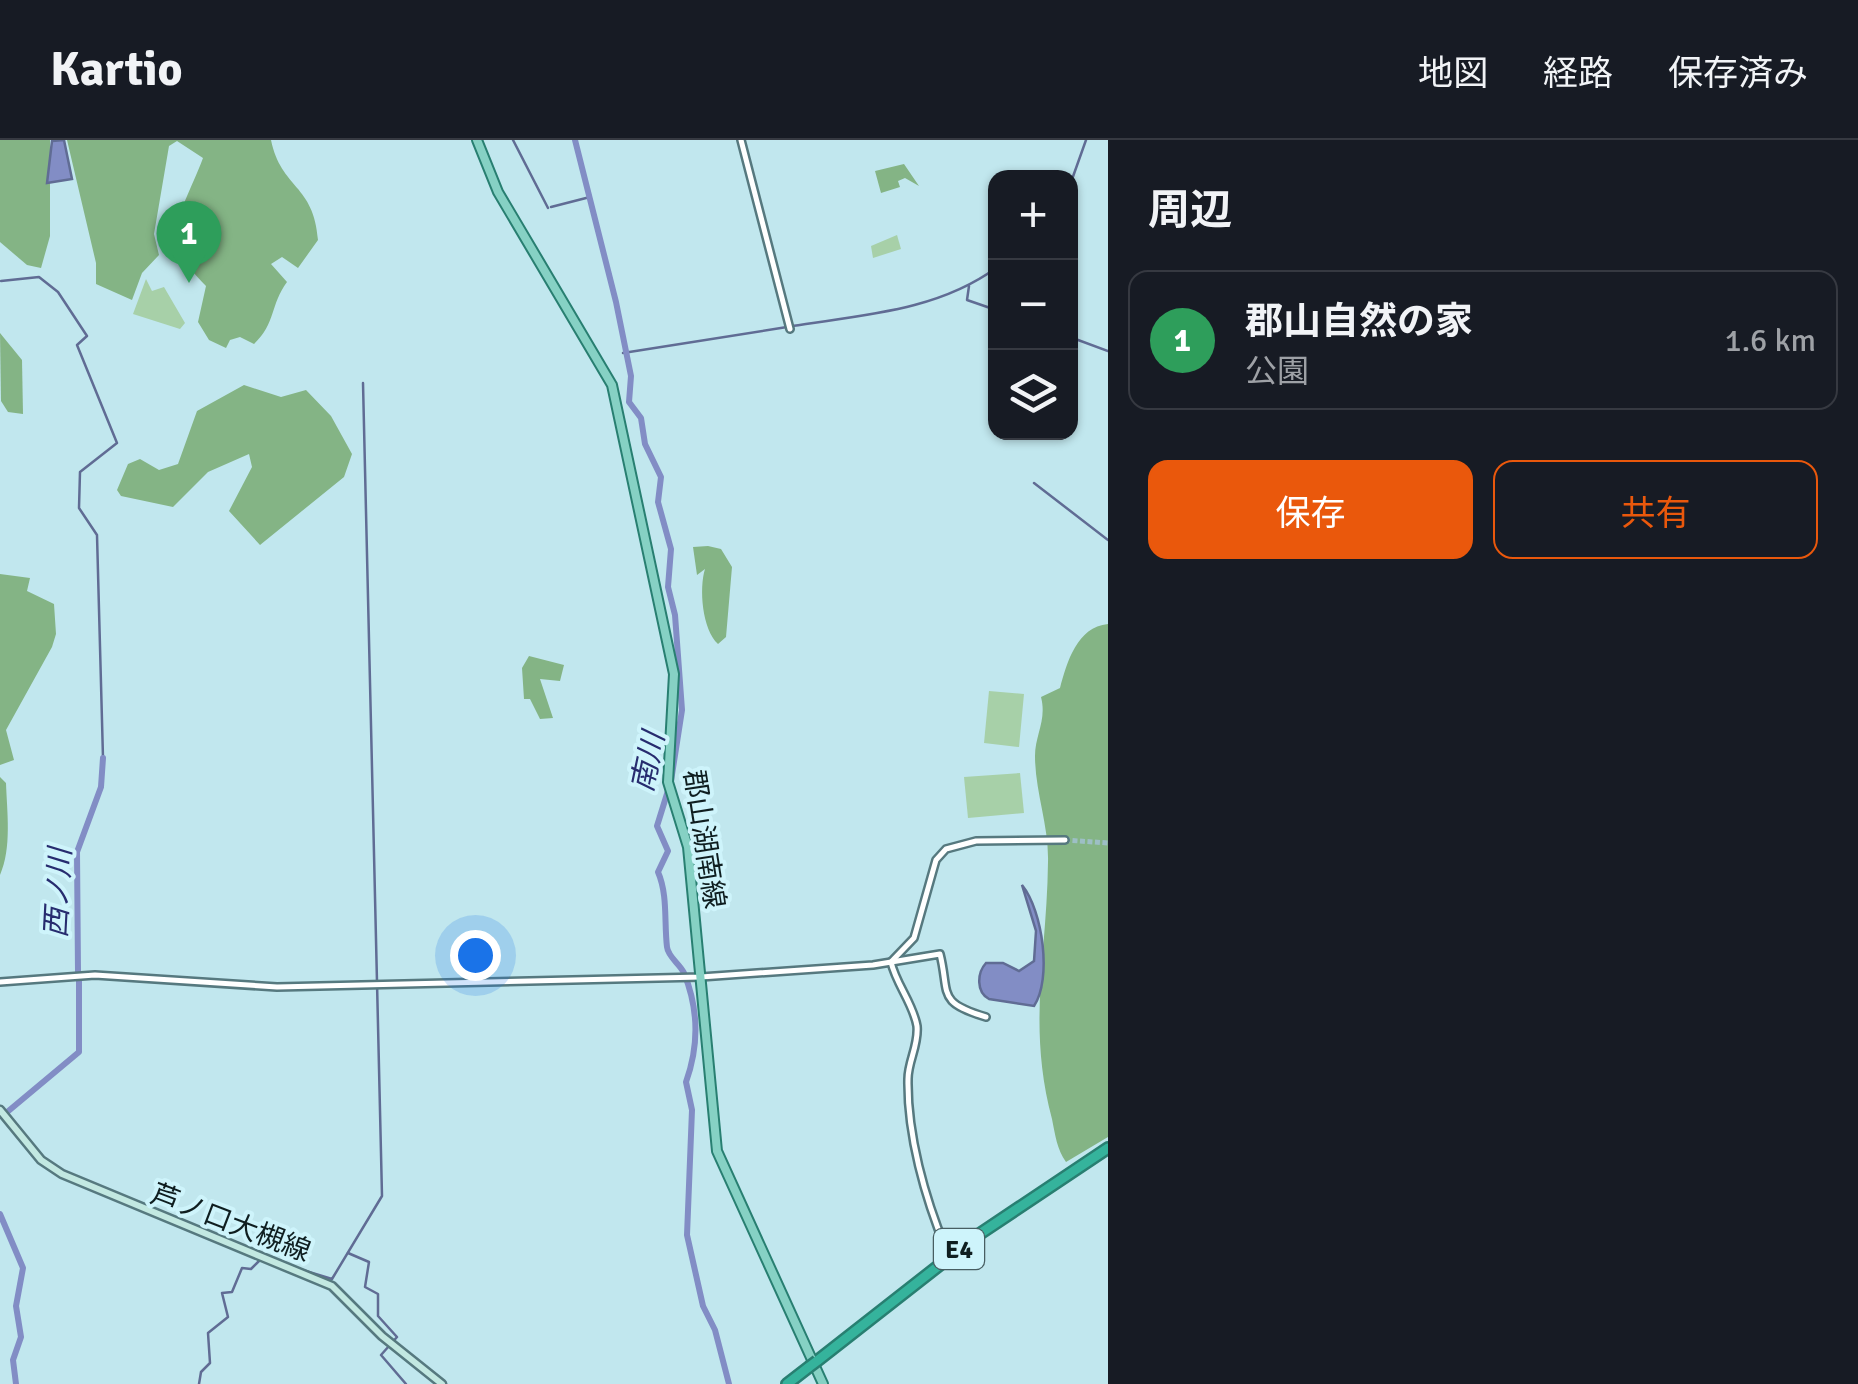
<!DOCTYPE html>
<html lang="ja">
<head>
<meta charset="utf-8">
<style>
	:root { --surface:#171b24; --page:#242831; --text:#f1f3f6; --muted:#9ea1a6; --line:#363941; --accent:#ea580c }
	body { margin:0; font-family:Signika,"Noto Sans JP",sans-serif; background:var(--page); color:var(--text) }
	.controls { position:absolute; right:30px; top:30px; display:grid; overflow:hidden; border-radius:20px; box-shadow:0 2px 8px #0004 }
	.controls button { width:90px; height:90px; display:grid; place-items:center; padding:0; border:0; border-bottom:2px solid var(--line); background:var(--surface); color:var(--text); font:50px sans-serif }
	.you { position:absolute; left:475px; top:815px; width:35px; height:35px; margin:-25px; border:8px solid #fff; border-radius:50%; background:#1a73e8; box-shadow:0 0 0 15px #1a73e833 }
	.badge { display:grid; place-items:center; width:65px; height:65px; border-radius:50%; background:var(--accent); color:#fff; font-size:32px; font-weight:700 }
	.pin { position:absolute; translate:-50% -82px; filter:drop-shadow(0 2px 5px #0008) }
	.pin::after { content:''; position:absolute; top:52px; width:35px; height:30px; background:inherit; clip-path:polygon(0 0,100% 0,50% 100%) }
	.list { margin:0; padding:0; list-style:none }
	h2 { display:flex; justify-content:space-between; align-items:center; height:130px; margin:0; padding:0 40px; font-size:42px }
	h2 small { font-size:32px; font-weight:400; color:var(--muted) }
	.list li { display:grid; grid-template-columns:65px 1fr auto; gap:30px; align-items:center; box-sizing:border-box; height:140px; margin:0 20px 20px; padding:0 20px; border:2px solid var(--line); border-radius:20px }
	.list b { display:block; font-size:38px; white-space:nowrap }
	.list p { margin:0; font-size:32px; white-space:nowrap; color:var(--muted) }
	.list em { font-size:32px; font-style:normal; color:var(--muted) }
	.actions { display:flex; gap:20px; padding:30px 40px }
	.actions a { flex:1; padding:22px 0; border:2px solid var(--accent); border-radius:20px; text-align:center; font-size:35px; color:var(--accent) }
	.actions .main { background:var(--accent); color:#fff }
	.icon { flex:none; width:55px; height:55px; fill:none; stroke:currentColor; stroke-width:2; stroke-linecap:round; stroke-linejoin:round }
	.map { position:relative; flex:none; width:1108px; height:1244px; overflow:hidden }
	header { display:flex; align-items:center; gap:60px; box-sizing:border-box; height:140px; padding:0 50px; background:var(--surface); border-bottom:2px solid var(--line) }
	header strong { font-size:48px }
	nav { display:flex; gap:55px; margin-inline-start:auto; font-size:35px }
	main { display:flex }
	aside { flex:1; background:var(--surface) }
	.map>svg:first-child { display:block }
</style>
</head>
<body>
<header>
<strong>Kartio</strong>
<nav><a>地図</a><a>経路</a><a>保存済み</a></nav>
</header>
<main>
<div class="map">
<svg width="1108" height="1244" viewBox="0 0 1108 1244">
	<rect width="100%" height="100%" fill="#c1e7ee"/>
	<!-- green -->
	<g fill="#a7d0a8">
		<polygon points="897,95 901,109 873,118 871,106"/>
		<polygon points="146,139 152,151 164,147 185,183 180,189 133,174"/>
		<polygon points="989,551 1024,554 1019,607 984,603"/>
		<polygon points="1020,633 1024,673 968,678 964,637"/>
	</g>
	<!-- forest -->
	<g fill="#84b485">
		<polygon points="0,0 50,0 50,96 41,128 27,125 0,102"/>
		<path d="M 67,0 L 271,0 C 281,49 314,44 318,100 L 298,128 L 282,117 L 271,124 L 287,142 C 270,165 276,183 254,204 L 240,197 L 230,200 L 226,208 L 209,200 L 198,182 L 206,146 C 156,97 182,74 203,18 L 177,1 L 169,6 L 154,94 L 159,115 L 142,133 L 132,160 L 96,144 L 96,123 Z"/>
		<polygon points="904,24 919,46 905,38 898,41 900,47 881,53 875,31"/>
		<polygon points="0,193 22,220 23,274 8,272 1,261"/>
		<polygon points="244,245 281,257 306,250 331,276 352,314 344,337 260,405 229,371 252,327 249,314 208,332 173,367 121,356 117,350 128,324 140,319 159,330 178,324 197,271"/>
		<path d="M 708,406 L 721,409 L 732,427 L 726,497 L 718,504 C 702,489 699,448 705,429 L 697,435 L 693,407 Z"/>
		<polygon points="0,434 30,438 27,451 54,464 56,494 52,507 6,590 14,620 0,625"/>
		<path d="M 1108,484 L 1108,997 L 1066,1022 C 1057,1010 1055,994 1052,979 C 1027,886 1047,815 1048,722 C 1049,685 1035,652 1035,616 C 1035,595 1047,580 1041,557 L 1060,548 C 1067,522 1077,487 1108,484 Z"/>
		<polygon points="529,516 564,525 560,541 540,539 553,578 540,579 530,559 524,559 522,528"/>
		<path d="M 0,637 L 6,643 C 7,672 12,708 0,735 Z"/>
	</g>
	<!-- water -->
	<g fill="#828dc5" stroke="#606c94" stroke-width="2.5">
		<polygon points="64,0 72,39 47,43 52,1"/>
		<path d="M 1022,745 C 1043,771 1052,839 1034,866 L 989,859 C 976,852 977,833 986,823 L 1003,823 L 1019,831 L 1034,821 L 1036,791 Z"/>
	</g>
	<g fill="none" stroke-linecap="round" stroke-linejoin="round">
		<!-- stream -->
		<g stroke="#606c94" stroke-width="2.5">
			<polyline points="513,0 548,68"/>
			<polyline points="1070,45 1086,0"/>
			<polyline points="551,67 590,57"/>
			<polyline points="1,141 39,137 58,152 87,196 77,205 117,303 80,332 79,368 97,395 103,618"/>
			<polyline points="969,146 967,160 996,170"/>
			<path d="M 792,186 C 862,175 937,171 996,128"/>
			<polyline points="1070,197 1108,211"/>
			<polyline points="623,213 787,187"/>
			<polyline points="1034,343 1108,400"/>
			<polyline points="348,1113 369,1122 365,1147 378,1154 378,1176 397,1197 381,1215 406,1244"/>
			<polyline points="293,1127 332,1139 382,1056 363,243"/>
			<polyline points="199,1244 201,1232 210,1223 208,1193 228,1177 222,1153 232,1152 242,1128 251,1129 259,1121"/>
		</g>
		<!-- river -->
		<g stroke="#828dc5" stroke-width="6">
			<path d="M 575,0 L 616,162 L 631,236 L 629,262 L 641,278 L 645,304 L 661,337 L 658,362 L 671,409 L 668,447 L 675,475 L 682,570 L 671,641 L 657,686 L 668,711 L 658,732 C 668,755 664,782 667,807 C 668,817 680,824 684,833 C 699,870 699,906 686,942 L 692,970 L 687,1095 L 703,1166 L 715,1190 L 729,1244"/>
			<polyline points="78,832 77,712 101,647 103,618"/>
			<polyline points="6,973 79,912 79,838"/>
			<polyline points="0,1074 23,1128 16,1166 21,1197 13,1220 16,1244"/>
		</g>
		<!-- tertiary-tunnel -->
		<polyline stroke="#9dbfc5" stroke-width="5" stroke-dasharray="5 2.5" stroke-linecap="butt" points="1065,700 1108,703"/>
		<!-- tertiary casing -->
		<g stroke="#56797f" stroke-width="10">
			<g id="tertiary">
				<polyline points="741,0 790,189"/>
				<path d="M 0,842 L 95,835 L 277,847 L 701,837 L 873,825 L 940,814 C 950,854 936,862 986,877"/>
				<path d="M 946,1109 C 925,1058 907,995 908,939 C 908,921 919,905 917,886 C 913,863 896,844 891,822 L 914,798 L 936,720 L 946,709 L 976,701 L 1065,700"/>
			</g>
		</g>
		<!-- secondary casing -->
		<g stroke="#56797f" stroke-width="11">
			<polyline id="secondary" points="0,970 41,1020 62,1034 332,1146 382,1196 442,1244"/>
		</g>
		<!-- primary casing -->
		<g stroke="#287f71" stroke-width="12">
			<polyline id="primary" points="477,0 498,52 612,245 674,534 668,642 688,707 717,1011 823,1244"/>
		</g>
		<!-- motorway casing -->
		<g stroke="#287f71" stroke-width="14">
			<g id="motorway">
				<polyline points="817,1221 978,1095 1108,1008"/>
				<polyline points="787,1244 809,1227"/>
			</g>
		</g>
		<!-- tertiary -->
		<use href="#tertiary" stroke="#fff" stroke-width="5"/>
		<!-- secondary -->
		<use href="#secondary" stroke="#c2e8e1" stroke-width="6"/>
		<!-- primary -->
		<use href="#primary" stroke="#86d1c4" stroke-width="8"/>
		<!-- motorway -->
		<use href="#motorway" stroke="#35b39c" stroke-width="9"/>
		<!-- motorway-bridge casing -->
		<g stroke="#287f71" stroke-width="14" stroke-linecap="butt">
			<polyline id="motorway-bridge" points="809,1227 817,1221"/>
		</g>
		<!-- motorway-bridge -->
		<use href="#motorway-bridge" stroke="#35b39c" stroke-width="9"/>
	</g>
	<g text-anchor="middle" stroke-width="8" stroke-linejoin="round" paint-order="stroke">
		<!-- shield labels -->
		<rect fill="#cef4fb" stroke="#485e62" stroke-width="2.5" x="934" y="1089" width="50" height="40" rx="8"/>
		<g font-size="25" font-weight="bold" fill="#0f1e20">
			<text x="959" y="1118">E4</text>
		</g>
		<!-- street labels -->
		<g font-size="28" fill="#0f1e20" stroke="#cef4fb">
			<text transform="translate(705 699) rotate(81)" y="10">郡山湖南線</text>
			<text transform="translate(231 1082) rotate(21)" y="10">芦ノ口大槻線</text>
		</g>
		<!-- water labels -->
		<g font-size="30" font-style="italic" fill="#272c6f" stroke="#cef4fb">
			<text transform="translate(648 622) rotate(-78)" y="10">南川</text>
			<text transform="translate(58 753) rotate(-87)" y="10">西ノ川</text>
		</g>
	</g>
</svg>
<div class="controls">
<button>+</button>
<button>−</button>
<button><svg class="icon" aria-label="layers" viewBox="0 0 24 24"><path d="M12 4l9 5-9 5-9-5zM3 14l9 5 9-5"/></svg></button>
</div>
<div class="you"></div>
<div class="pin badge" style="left:189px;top:143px;background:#2e9e5b">1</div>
</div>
<aside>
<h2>周辺<small></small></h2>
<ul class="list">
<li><span class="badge" style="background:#2e9e5b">1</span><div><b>郡山自然の家</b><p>公園</p></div><em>1.6 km</em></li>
</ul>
<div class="actions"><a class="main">保存</a><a>共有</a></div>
</aside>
</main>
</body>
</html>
